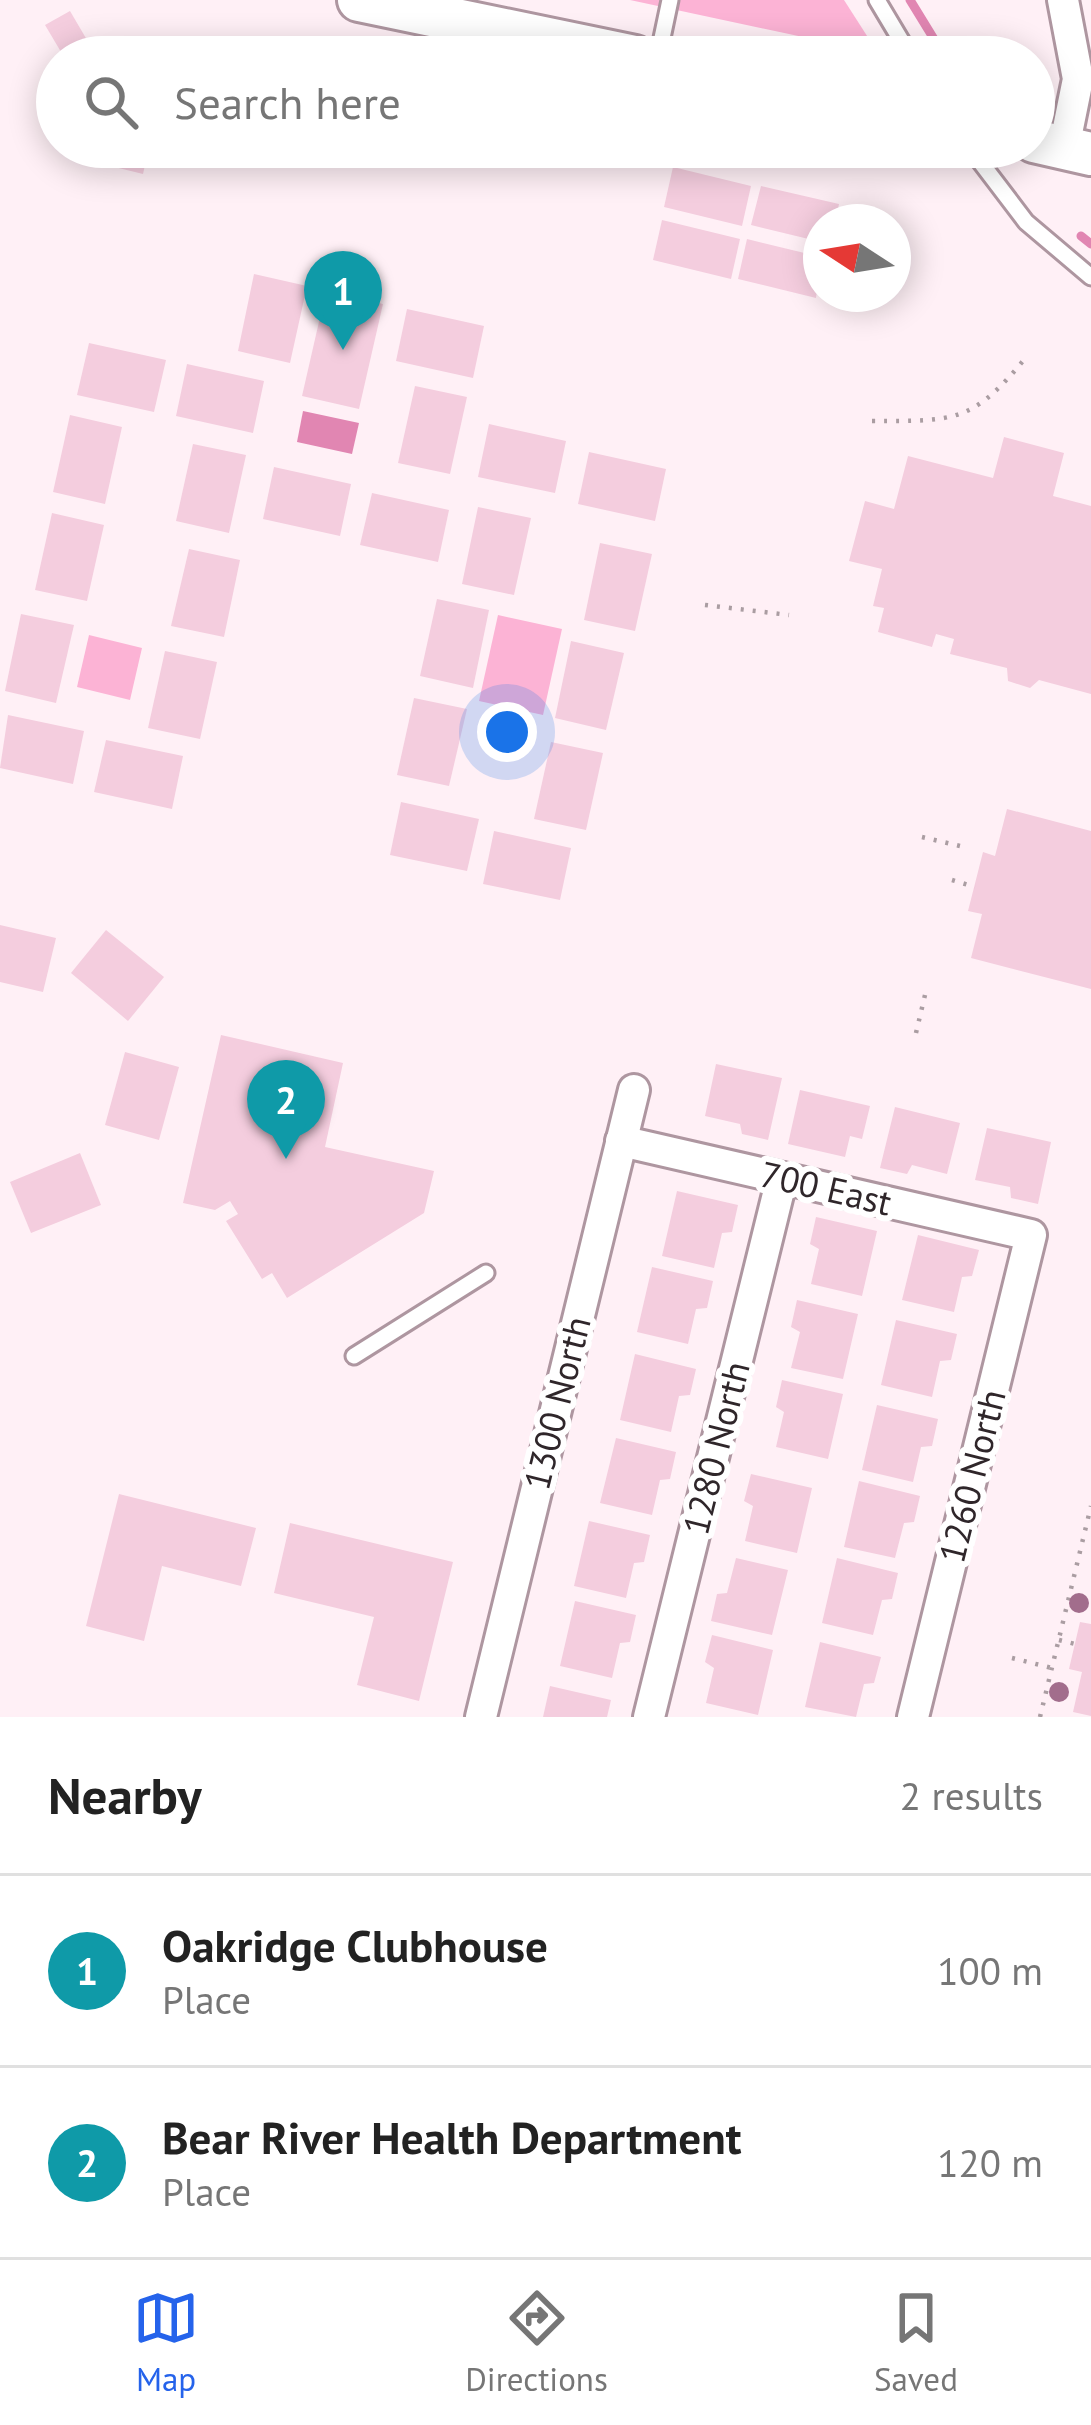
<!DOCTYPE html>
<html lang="en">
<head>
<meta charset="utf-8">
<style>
	:root { --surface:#fff; --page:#f2f2f2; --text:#222; --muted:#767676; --line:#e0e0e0; --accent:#2563eb }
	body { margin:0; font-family:"PT Sans",sans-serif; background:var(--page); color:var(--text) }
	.compass { position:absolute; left:803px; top:204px; width:108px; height:108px; border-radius:50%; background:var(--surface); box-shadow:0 6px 30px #0003; rotate:282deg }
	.you { position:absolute; left:507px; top:732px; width:42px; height:42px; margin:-30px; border:9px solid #fff; border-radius:50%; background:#1a73e8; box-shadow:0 0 0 18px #1a73e833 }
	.badge { display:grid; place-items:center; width:78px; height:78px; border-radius:50%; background:var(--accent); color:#fff; font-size:39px; font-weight:700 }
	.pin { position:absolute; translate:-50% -99px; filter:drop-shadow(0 3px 6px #0008) }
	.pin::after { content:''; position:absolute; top:63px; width:42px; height:36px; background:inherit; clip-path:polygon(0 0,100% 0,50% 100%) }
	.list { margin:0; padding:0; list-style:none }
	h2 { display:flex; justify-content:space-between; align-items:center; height:156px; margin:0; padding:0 48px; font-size:51px }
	h2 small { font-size:39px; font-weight:400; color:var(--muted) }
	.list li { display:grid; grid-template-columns:78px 1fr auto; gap:36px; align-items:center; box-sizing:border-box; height:192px; padding:0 48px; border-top:3px solid var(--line) }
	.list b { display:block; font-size:45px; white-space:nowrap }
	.list p { margin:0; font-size:39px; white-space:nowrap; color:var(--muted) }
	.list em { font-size:39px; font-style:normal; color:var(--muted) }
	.icon { flex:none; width:66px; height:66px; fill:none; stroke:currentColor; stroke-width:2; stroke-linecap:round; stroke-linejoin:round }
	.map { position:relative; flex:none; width:1091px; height:1717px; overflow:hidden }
	.search { position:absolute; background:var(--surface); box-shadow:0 6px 30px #0003; left:36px; right:36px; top:36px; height:132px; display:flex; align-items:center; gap:30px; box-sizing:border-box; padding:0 42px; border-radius:66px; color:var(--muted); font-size:45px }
	.sheet { height:540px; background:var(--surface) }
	nav { display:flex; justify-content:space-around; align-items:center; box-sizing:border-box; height:168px; border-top:3px solid var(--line); background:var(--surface); font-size:33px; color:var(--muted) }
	nav a { display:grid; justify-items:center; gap:6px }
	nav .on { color:var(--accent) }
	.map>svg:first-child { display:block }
</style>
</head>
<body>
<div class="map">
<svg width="1091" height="1717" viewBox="0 0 1091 1717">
	<rect width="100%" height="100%" fill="#fff0f6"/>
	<!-- green -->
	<g fill="#fcb3d5">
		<polygon points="630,0 844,0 878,53"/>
		<polygon points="498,615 562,629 543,715 479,701"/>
		<polygon points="89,635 142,648 130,700 77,687"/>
	</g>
	<!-- water -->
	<polygon fill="#e186b2" points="303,411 359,423 352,454 297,442"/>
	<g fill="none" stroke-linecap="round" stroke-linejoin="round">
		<!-- stream -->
		<g stroke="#e186b2" stroke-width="9">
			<polyline points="910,0 945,57"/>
			<polyline points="1081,236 1091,244"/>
		</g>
	</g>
	<!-- building -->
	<g fill="#f4cdde">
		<polygon points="70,11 97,57 64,57 45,25"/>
		<polygon points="67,147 149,147 143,174 66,155"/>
		<polygon points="673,167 751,186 742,226 664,207"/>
		<polygon points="761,186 839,204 835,222 821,222 821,242 751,225"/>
		<polygon points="662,220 740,239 731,279 653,260"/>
		<polygon points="747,239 821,257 816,298 738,279"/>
		<polygon points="254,274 307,286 290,363 238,351"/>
		<polygon points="326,291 383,304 359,409 302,396"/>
		<polygon points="407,309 484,326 473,378 396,361"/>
		<polygon points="89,343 166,360 154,412 77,395"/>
		<polygon points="187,364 264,381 253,433 176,416"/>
		<polygon points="415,386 467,397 450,474 398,463"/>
		<polygon points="70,415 122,427 105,504 53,492"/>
		<polygon points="489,424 566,441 555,493 478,477"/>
		<polygon points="1004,437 1064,453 1053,496 1091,506 1091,694 1039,680 1030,688 1008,681 1007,668 950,654 954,639 936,634 932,647 878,632 884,608 873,606 882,569 849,561 865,501 894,509 908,456 993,478"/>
		<polygon points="193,444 246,455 229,533 176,521"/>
		<polygon points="589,452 666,469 655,521 578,504"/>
		<polygon points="274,467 351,484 340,536 263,519"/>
		<polygon points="372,493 449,510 438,562 360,545"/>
		<polygon points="478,507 531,518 514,595 462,584"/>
		<polygon points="52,513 104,525 87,601 35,590"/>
		<polygon points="600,543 652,554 635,631 584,620"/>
		<polygon points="189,549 240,560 224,637 171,626"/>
		<polygon points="437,599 489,610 473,688 420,676"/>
		<polygon points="21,614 74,625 56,703 5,691"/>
		<polygon points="571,641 624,653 606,730 555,718"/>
		<polygon points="165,651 217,662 200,739 148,728"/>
		<polygon points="414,698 467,709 449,786 397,775"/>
		<polygon points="8,715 84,731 73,784 0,768"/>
		<polygon points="106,740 183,756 172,809 94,792"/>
		<polygon points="551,742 603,753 586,830 534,819"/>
		<polygon points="401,802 479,819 467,871 390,855"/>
		<polygon points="1007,809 1091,831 1091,989 971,958 982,914 968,911 983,852 995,856"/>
		<polygon points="494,831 571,848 560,900 483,884"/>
		<polygon points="0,925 56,938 43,992 0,982"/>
		<polygon points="106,930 164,977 128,1021 71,973"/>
		<polygon points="221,1035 343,1063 325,1147 434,1171 424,1213 287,1298 272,1273 262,1279 226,1221 238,1214 230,1201 215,1210 183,1203"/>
		<polygon points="125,1052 179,1067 159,1140 105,1125"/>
		<polygon points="716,1064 782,1078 768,1140 742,1134 740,1124 705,1116"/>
		<polygon points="800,1090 870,1106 862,1139 850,1136 845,1157 788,1144"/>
		<polygon points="895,1107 960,1123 947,1174 912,1165 907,1174 880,1168"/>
		<polygon points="987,1128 1051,1142 1038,1204 1011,1198 1010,1187 975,1180"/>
		<polygon points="80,1153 101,1205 31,1233 10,1182"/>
		<polygon points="677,1191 738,1205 732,1232 722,1233 714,1268 662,1256"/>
		<polygon points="816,1217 877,1231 862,1296 811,1284 819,1249 810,1244"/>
		<polygon points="918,1235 979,1250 972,1276 962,1277 954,1312 902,1300"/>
		<polygon points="652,1267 713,1281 707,1308 696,1309 688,1344 637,1332"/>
		<polygon points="797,1300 858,1314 843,1379 791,1368 800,1332 791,1327"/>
		<polygon points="896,1320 957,1334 951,1360 940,1361 932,1397 881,1385"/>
		<polygon points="635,1354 696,1369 690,1395 679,1396 671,1432 620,1420"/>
		<polygon points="782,1380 843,1394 828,1459 776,1447 784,1412 776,1407"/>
		<polygon points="877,1405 938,1419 932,1446 921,1447 913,1482 862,1470"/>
		<polygon points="616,1438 676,1452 670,1479 660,1480 652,1515 600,1503"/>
		<polygon points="751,1474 812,1488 797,1553 745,1541 753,1506 744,1501"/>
		<polygon points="859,1481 920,1496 914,1522 904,1523 895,1558 844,1547"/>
		<polygon points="119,1494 256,1528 241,1586 162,1566 144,1641 86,1626"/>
		<polygon points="589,1521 650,1535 644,1562 634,1563 626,1598 574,1586"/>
		<polygon points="290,1523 453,1562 419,1701 357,1685 374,1617 274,1593"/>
		<polygon points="736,1558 788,1570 772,1635 711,1621 717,1594 727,1593"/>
		<polygon points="837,1558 898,1573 892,1599 882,1600 873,1635 822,1623"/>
		<polygon points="575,1601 636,1615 630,1642 620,1643 612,1678 560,1666"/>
		<polygon points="1080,1622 1091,1624 1091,1716 1073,1712 1082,1672 1069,1669"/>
		<polygon points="712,1635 773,1650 758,1715 706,1703 714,1668 705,1662"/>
		<polygon points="820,1642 881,1657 874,1683 864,1684 856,1717 805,1707"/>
		<polygon points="550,1686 611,1700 607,1717 543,1717"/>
	</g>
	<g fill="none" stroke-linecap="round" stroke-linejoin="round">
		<!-- service casing -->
		<g stroke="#ae96a0" stroke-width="21">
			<g id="service">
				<polyline points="877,0 911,57"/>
				<polyline points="658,57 670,0"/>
				<polyline points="969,147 1026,222 1091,277"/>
				<polyline points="354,1356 486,1273"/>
			</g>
		</g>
		<!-- minor casing -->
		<g stroke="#ae96a0" stroke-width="36">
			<g id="minor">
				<polyline points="1063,0 1078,79 1064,148"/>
				<polyline points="621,1141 1031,1235 913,1717"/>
				<polyline points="481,1717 634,1090"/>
				<polyline points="649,1717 782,1178"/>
			</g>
		</g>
		<!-- secondary casing -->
		<g stroke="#ae96a0" stroke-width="48">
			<g id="secondary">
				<polyline points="359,0 635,57"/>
				<polyline points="1034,141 1091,154"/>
			</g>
		</g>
		<!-- path -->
		<g stroke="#aa9da2" stroke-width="4.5" stroke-dasharray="3 9" stroke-linecap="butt">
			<path d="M 872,421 C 955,421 973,423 1027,356"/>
			<polyline points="705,605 789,615"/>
			<polyline points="922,837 960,846"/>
			<polyline points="952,880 975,887"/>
			<polyline points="916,1033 925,995"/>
			<polyline points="1059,1640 1075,1644"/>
			<polyline points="1012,1658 1052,1668"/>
			<polyline points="1040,1717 1091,1506"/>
		</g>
		<!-- service -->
		<use href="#service" stroke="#fff" stroke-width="15"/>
		<!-- minor -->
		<use href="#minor" stroke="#fff" stroke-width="30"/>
		<!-- secondary -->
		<use href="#secondary" stroke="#fff" stroke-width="42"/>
	</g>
	<!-- trees -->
	<g fill="#a26d8c">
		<circle cx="1079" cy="1603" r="10"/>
		<circle cx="1059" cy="1692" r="10"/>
	</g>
	<g text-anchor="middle" stroke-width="12" stroke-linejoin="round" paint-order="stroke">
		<!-- street labels -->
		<g font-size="36" fill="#2f262a" stroke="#fff">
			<text transform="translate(826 1188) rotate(13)" y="13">700 East</text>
			<text transform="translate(557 1403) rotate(-76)" y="13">1300 North</text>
			<text transform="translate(716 1448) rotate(-76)" y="13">1280 North</text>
			<text transform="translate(972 1476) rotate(-76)" y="13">1260 North</text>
		</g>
	</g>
</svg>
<svg class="compass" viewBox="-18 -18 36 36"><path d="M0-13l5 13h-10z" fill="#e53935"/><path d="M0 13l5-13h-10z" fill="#767676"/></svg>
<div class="you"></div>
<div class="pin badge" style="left:343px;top:350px;background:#0f9aa8">1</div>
<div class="pin badge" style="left:286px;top:1159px;background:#0f9aa8">2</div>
<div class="search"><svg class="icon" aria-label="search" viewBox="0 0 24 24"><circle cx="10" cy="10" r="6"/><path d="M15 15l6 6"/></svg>Search here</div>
</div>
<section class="sheet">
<h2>Nearby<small>2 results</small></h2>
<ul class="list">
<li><span class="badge" style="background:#0f9aa8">1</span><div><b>Oakridge Clubhouse</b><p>Place</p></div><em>100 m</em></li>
<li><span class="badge" style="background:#0f9aa8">2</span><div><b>Bear River Health Department</b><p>Place</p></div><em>120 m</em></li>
</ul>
</section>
<nav>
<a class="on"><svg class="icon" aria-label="map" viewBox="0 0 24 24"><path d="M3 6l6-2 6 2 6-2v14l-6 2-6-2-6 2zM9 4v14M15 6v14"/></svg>Map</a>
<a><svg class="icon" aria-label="directions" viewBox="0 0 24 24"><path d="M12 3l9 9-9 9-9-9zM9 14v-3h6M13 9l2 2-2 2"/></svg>Directions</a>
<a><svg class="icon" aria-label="saved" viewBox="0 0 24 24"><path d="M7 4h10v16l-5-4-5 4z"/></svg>Saved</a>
</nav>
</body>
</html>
